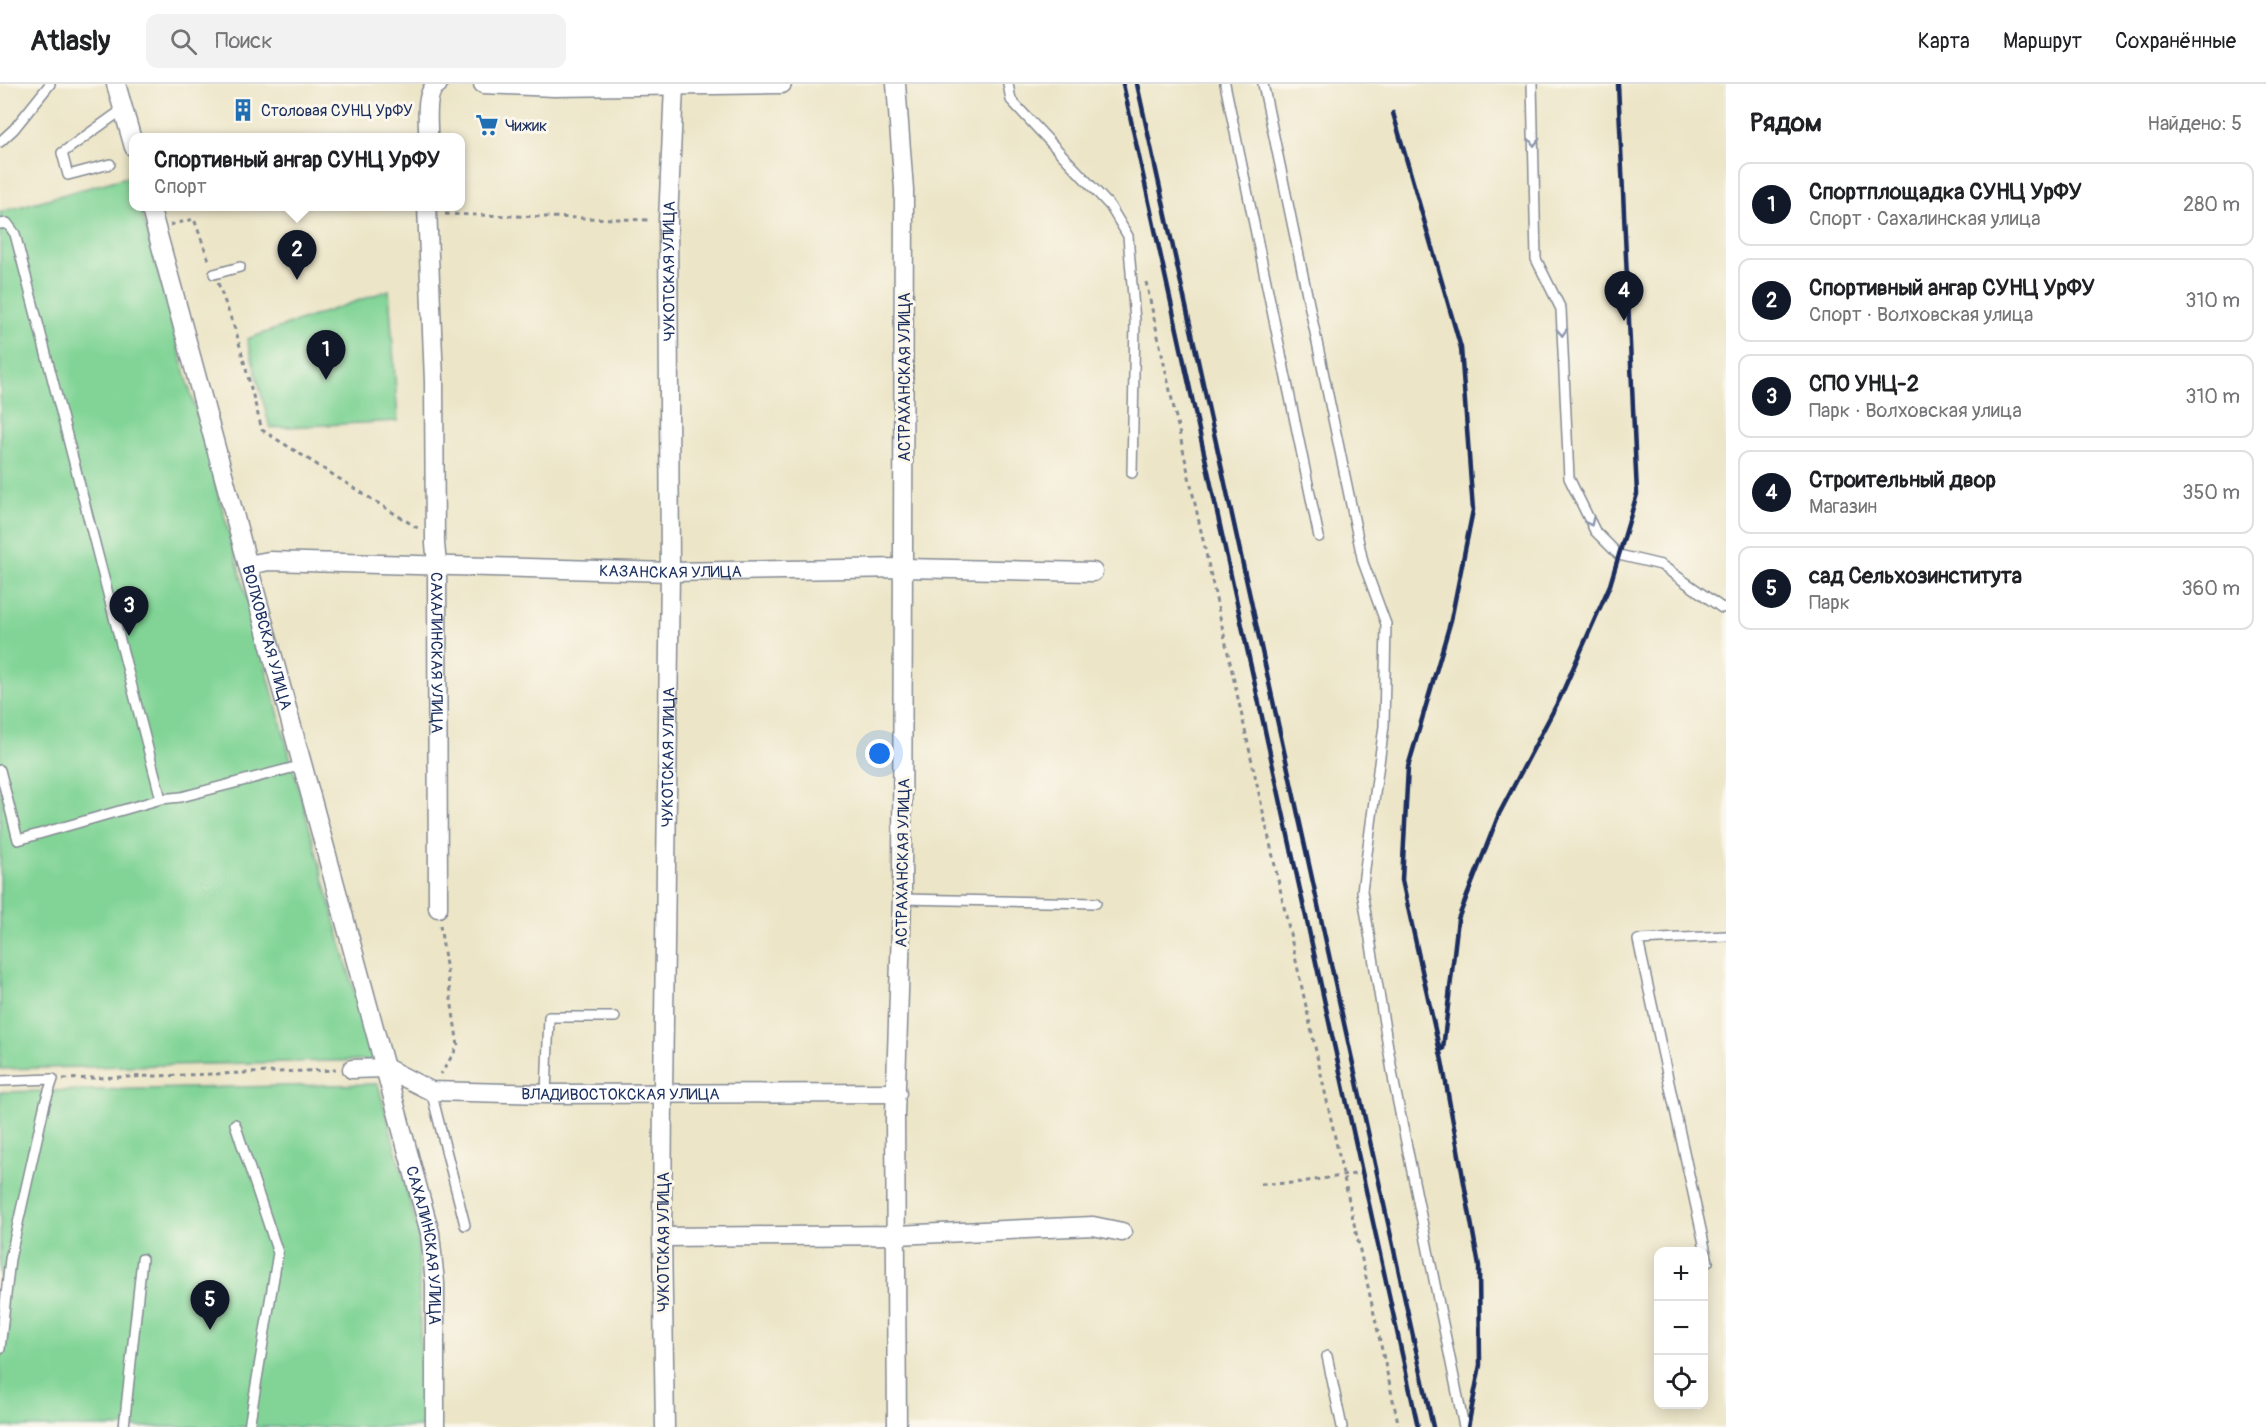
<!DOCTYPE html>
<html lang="ru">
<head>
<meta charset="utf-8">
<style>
	:root { --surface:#fff; --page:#f2f2f2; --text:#202124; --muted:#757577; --line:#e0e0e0; --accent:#111827 }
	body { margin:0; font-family:Pangolin,sans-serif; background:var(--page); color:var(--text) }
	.controls { position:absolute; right:18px; bottom:18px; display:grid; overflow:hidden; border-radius:12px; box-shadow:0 3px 15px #0003 }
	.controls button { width:54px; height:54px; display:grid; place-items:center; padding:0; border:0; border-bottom:2px solid var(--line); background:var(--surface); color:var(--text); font:30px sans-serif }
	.you { position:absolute; left:880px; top:670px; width:21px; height:21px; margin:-15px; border:4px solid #fff; border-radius:50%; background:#1a73e8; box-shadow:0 0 0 9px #1a73e833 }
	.badge { display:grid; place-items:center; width:39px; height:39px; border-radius:50%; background:var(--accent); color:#fff; font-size:20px; font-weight:700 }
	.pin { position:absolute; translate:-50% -50px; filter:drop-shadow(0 2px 3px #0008) }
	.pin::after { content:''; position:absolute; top:32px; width:21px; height:18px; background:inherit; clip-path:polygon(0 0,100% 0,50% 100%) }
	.popup { position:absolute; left:129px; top:49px; width:336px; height:78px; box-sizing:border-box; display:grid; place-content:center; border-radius:12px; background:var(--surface); filter:drop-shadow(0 2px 4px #0005); font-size:20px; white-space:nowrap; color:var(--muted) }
	.popup b { font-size:22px; color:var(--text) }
	.popup::after { content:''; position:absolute; left:50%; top:100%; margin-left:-12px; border:12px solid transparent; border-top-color:var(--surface) }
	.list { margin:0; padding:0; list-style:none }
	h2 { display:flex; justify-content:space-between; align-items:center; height:78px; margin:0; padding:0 24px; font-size:26px }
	h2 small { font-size:20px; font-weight:400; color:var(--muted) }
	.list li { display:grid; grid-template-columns:39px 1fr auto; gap:18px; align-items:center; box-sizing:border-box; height:84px; margin:0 12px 12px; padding:0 12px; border:2px solid var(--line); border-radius:12px }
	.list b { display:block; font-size:22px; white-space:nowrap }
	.list p { margin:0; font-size:20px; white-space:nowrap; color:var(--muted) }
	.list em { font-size:20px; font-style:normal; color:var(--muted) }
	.icon { flex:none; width:33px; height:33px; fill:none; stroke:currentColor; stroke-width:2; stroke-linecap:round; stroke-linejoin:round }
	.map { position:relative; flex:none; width:1726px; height:1343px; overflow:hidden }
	header { display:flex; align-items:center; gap:36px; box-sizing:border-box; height:84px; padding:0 30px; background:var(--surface); border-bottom:2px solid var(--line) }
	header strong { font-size:28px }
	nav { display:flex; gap:33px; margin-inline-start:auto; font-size:21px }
	.search { width:420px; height:54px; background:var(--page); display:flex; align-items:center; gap:15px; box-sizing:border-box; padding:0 21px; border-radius:12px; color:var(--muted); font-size:22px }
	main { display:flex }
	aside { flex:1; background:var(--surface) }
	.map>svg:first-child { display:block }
</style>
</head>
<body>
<header>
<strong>Atlasly</strong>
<div class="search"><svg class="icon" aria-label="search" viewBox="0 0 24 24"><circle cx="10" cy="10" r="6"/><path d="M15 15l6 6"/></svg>Поиск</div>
<nav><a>Карта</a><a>Маршрут</a><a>Сохранённые</a></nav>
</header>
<main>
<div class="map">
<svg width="1726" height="1343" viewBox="0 0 1726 1343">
	<rect width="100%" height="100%" fill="#fbf7ec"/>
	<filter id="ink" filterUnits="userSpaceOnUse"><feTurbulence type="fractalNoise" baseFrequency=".0167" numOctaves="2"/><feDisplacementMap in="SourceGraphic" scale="12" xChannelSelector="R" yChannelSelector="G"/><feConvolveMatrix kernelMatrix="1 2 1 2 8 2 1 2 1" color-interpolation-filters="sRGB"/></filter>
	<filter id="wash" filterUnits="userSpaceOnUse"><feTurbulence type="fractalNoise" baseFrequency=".008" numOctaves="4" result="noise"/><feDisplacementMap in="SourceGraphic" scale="24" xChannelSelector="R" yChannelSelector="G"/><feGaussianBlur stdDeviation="1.35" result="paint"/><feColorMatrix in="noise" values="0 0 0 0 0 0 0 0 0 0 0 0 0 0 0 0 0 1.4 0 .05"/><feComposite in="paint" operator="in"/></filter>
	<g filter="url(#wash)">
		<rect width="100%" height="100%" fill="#ece5c7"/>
		<!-- green -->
		<g fill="#81d496" stroke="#4e827a" stroke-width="1.5">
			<polygon points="131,92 134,122 140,123 373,976 0,985 0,128"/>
			<polygon points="389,206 398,337 270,344 247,255"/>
			<polygon points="378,1000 418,1148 422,1343 0,1343 0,1008"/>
		</g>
	</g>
	<g filter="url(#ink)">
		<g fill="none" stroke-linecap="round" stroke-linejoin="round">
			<!-- service casing -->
			<g stroke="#848a92" stroke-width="12">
				<g id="service">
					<polyline points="1008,0 1011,16 1110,122 1128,152 1135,237 1132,389"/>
					<polyline points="1225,0 1319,453"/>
					<polyline points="1263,0 1363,478 1386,540 1384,642 1362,807 1394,999 1464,1343"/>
					<polyline points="1532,0 1536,175 1561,225 1569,394 1595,447 1619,471 1661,481 1722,524 1726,523"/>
					<polyline points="0,58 14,45 50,0"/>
					<polyline points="110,80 68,91 62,69 115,31 124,29"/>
					<polyline points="0,140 7,139 15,150 161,715"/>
					<polyline points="214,190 240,183"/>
					<polyline points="0,686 18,756 161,715 181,713 303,681"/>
					<polyline points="902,815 1096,819"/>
					<polyline points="0,997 53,995 45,1019 10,1175 0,1265"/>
					<polyline points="431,1007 465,1141"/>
					<polyline points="546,1010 549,933 615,933"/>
					<polyline points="235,1040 278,1169 249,1343"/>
					<polyline points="1708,1178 1638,856 1726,852"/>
					<polyline points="1327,1272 1342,1343"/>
					<polyline points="124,1343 142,1175"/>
				</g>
			</g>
			<!-- minor casing -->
			<g stroke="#848a92" stroke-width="21">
				<g id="minor">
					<polyline points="116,0 134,63"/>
					<polyline points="483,0 554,3 782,0"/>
					<polyline points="896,0 904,106 902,815 895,1031 897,1343"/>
					<path d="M 428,53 C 429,39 423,8 438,0"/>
					<path id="s1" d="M 150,122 L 430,1149 L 435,1199 L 435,1343"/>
					<path id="s2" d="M 427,122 L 434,297 L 435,460 L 437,480 L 438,824"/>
					<path id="s3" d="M 248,481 L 269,477 L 670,488 L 904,484 L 1093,488"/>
					<path id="s4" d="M 352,985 L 386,984 L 431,1007 L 546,1010 L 897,1009"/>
					<polyline points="662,1153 897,1151 1093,1142 1122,1148"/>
					<path id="s5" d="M 665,1343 L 662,1153 L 663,1008 L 670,488 L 668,137 L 674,2"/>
				</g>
			</g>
			<!-- path -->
			<g stroke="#848a92" stroke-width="3" stroke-dasharray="4.5 4.5" stroke-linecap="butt">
				<polyline points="445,130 651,136"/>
				<polyline points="170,141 194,135 210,179"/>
				<polyline points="1146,198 1399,1343"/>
				<polyline points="218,199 237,251 262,346 419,445"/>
				<polyline points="440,841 458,962 441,990"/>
				<polyline points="63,995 336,986"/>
				<polyline points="1261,1100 1294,1099 1362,1089"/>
			</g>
			<!-- service -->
			<use href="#service" stroke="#fff" stroke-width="9"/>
			<!-- minor -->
			<use href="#minor" stroke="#fff" stroke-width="18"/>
			<!-- rail -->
			<g stroke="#1b2f5e" stroke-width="4.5">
				<polyline points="1123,0 1418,1343"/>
				<polyline points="1137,0 1433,1343"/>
				<polyline points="1393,29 1461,264 1473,426 1451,536 1408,683 1402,796 1442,977 1479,1182 1480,1281 1468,1343"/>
				<polyline points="1443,965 1458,835 1499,730 1559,616 1610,501 1637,410 1618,0"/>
			</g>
		</g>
		<!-- one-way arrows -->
		<defs><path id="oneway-chevron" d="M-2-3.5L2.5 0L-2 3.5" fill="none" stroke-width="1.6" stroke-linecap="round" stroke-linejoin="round" transform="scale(1.5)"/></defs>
		<g stroke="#8d97ae">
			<use href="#oneway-chevron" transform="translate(1534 58) rotate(89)"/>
			<use href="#oneway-chevron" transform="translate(1562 248) rotate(87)"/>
			<use href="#oneway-chevron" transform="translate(1590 438) rotate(65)"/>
		</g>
	</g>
	<!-- icons -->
	<defs>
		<g id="building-bare" transform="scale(1.8)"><path d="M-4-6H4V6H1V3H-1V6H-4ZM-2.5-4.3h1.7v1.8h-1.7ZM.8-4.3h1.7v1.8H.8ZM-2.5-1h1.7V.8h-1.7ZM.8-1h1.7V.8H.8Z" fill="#1f6fb2" stroke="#fbf7ec" stroke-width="2.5" paint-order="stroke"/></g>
		<g id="supermarket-bare" transform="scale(1.8)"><path d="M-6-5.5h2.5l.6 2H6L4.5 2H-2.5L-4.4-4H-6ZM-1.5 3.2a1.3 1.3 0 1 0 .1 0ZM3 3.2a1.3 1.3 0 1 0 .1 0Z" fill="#1f6fb2" stroke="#fbf7ec" stroke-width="2.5" paint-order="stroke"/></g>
	</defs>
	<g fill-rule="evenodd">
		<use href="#building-bare" x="243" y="26"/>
		<use href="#supermarket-bare" x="487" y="41"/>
	</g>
	<g text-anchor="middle" stroke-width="6" stroke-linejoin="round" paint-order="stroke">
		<!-- poi labels -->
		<g font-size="16" fill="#1b2f5e" stroke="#fbf7ec" text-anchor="start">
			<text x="261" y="32">Столовая СУНЦ УрФУ</text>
			<text x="505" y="47">Чижик</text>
		</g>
		<!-- street labels -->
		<g font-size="16" fill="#1b2f5e" stroke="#fbf7ec">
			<text dy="6" stroke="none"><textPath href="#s5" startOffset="1156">ЧУКОТСКАЯ УЛИЦА</textPath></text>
			<text transform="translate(904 293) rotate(-90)" y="6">АСТРАХАНСКАЯ УЛИЦА</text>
			<text dy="6" stroke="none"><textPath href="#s3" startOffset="423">КАЗАНСКАЯ УЛИЦА</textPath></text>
			<text dy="6" stroke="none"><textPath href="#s1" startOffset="447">ВОЛХОВСКАЯ УЛИЦА</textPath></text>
			<text dy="6" stroke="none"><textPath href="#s2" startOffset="447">САХАЛИНСКАЯ УЛИЦА</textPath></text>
			<text dy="6" stroke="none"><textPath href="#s5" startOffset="670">ЧУКОТСКАЯ УЛИЦА</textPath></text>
			<text transform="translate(902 779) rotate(-89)" y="6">АСТРАХАНСКАЯ УЛИЦА</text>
			<text dy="6" stroke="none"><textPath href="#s4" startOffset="274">ВЛАДИВОСТОКСКАЯ УЛИЦА</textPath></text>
			<text transform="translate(663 1158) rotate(-90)" y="6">ЧУКОТСКАЯ УЛИЦА</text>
			<text dy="6" stroke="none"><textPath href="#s1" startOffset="1076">САХАЛИНСКАЯ УЛИЦА</textPath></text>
		</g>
	</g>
</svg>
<div class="controls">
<button>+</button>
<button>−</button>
<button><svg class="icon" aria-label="locate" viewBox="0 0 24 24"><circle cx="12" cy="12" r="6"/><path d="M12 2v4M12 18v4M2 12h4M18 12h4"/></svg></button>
</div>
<div class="you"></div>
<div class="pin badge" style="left:326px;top:296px">1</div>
<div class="pin badge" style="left:297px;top:196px">2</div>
<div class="popup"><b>Спортивный ангар СУНЦ УрФУ</b>Спорт</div>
<div class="pin badge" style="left:129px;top:552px">3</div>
<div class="pin badge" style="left:1624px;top:237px">4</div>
<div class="pin badge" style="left:210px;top:1246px">5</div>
</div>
<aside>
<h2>Рядом<small>Найдено: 5</small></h2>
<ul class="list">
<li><span class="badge">1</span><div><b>Спортплощадка СУНЦ УрФУ</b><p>Спорт · Сахалинская улица</p></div><em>280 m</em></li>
<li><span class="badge">2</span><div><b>Спортивный ангар СУНЦ УрФУ</b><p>Спорт · Волховская улица</p></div><em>310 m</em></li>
<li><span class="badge">3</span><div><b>СПО УНЦ-2</b><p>Парк · Волховская улица</p></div><em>310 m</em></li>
<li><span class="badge">4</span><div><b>Строительный двор</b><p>Магазин</p></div><em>350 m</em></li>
<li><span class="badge">5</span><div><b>сад Сельхозинститута</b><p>Парк</p></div><em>360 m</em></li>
</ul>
</aside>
</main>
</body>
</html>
